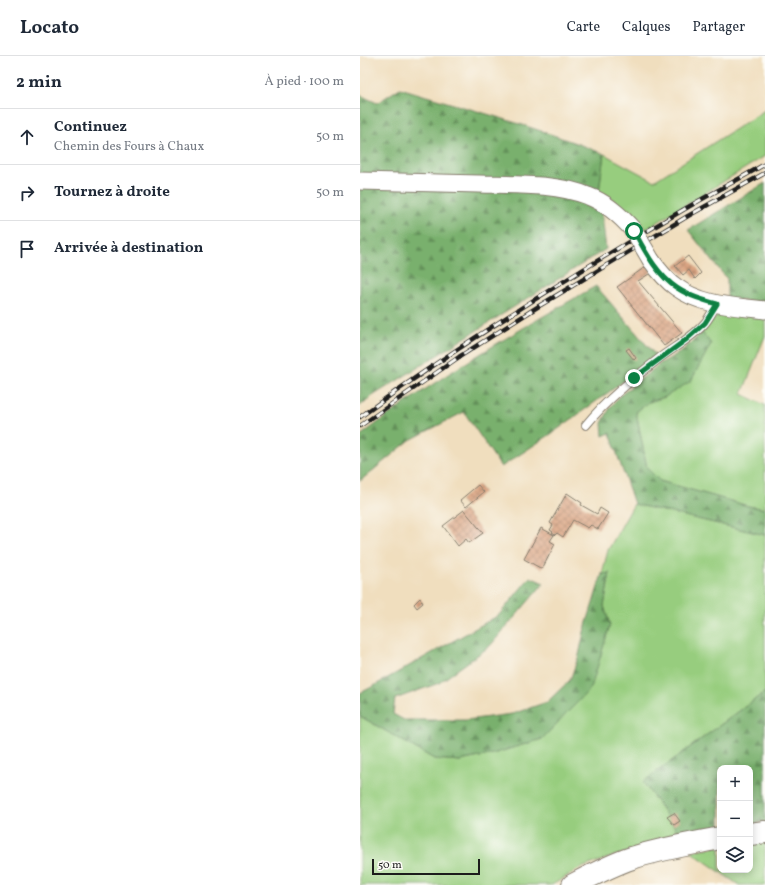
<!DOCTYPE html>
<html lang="fr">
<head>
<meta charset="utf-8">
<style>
	:root { --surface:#fff; --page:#f2f2f3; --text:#1f2937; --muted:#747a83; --line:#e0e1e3 }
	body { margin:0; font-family:Vollkorn,serif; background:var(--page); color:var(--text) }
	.controls { position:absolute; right:12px; bottom:12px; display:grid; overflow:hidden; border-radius:8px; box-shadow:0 2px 10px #0003 }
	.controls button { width:36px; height:36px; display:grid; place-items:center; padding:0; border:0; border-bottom:1px solid var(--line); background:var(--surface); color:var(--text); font:20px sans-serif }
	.scale { position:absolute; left:12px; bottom:10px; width:108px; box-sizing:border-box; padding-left:4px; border:2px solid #1c1c1c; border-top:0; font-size:11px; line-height:14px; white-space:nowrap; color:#1c1c1c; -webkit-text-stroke:3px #fdfcf7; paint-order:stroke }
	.stop { position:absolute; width:12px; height:12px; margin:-9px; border:3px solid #0b8043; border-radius:50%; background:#fff }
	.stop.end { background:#0b8043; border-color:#fff; box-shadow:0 1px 4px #0008 }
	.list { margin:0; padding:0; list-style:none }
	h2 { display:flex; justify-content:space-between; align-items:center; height:52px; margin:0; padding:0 16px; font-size:17px }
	h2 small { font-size:13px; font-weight:400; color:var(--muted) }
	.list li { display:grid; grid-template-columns:26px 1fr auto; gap:12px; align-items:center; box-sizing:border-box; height:56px; padding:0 16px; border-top:1px solid var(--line) }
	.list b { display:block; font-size:15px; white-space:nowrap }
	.list p { margin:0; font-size:13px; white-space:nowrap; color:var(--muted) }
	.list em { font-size:13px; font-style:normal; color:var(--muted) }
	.icon { flex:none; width:22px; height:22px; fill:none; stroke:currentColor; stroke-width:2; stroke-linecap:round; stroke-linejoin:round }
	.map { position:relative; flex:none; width:405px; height:829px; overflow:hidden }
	header { display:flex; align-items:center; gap:24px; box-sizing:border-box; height:56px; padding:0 20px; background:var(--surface); border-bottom:1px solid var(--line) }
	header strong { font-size:19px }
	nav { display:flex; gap:22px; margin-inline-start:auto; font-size:14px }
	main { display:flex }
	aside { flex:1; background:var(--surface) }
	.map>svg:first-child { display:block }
</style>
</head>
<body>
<header>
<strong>Locato</strong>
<nav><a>Carte</a><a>Calques</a><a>Partager</a></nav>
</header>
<main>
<aside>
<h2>2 min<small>À pied · 100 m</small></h2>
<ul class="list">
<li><svg class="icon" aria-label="ahead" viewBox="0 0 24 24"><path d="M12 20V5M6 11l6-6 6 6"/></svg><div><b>Continuez</b><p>Chemin des Fours à Chaux</p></div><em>50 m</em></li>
<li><svg class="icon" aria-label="right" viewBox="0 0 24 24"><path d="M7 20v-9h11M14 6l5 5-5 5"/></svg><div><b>Tournez à droite</b></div><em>50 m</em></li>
<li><svg class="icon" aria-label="arrive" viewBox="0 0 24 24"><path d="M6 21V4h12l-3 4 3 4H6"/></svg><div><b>Arrivée à destination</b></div></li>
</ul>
</aside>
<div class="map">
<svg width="405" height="829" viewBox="0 0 405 829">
	<defs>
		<pattern id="forest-firs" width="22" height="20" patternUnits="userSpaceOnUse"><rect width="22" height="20" fill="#79b06d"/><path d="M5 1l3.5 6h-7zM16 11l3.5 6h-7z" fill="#628e59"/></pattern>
		<pattern id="building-cross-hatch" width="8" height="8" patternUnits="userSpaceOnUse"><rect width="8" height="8" fill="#daa482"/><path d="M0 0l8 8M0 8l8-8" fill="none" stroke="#b0856a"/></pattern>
	</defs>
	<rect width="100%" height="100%" fill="#fdfcf7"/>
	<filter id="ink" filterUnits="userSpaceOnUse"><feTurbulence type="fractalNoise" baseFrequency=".025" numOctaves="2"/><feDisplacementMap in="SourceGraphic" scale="8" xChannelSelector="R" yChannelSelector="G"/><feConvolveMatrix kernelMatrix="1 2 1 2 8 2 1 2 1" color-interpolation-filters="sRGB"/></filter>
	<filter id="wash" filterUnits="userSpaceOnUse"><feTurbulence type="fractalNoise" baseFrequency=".012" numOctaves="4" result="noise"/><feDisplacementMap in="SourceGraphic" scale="16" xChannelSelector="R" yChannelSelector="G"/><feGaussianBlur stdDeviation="0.9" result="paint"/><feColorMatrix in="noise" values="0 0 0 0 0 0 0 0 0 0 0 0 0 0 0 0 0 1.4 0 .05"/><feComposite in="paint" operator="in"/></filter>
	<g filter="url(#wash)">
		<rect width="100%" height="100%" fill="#f0debe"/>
		<!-- green -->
		<g fill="#97cd7e" stroke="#5a744d">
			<path d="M 405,54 L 405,100 L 280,177 C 267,159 260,145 239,135 L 244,98 L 294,125 Z"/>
			<polygon points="368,257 405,260 405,280 382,338 405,349 405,453 388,450 300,425 287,412 276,356 289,346 305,341 342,276 359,258"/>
			<polygon points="274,448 405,479 405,636 283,726 322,781 254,800 221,812 192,829 0,829 0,660 74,703 100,705 129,699 182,683 250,569 244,550 250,517 242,518 248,494"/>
			<polygon points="405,783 405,829 379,829 330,795 360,790 360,814 390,814 390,786"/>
		</g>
		<!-- forest -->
		<g fill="url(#forest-firs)" stroke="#4a6644">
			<path d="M 40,32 C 108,53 178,71 244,98 L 239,135 L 246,193 L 11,341 L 0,350 L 0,39 L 17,47 Z"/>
			<polygon points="405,127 405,247 367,243 367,223 328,174"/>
			<path d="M 236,230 L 297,301 L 194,376 L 141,411 L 104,356 L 50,384 L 0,425 L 0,380 C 74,323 155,276 236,230 Z"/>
			<polygon points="342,276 351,288 331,325 305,341 289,346 276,356 287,412 300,425 388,450 405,453 405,479 274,448 250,377 243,380 242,367 251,350 262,338 301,307 319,297 331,287"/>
			<polygon points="250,517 244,550 250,569 231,632 182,683 129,699 100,705 74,703 0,660 0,637 10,632 139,559 170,521 184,527 130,590 79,627 35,643 33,658 44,664 106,664 152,658 187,646 210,624 219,599 224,576 242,518"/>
			<polygon points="405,636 405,766 390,768 390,712 360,712 360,774 322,781 283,726"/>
		</g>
		<g id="blocks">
			<!-- building -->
			<g fill="url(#building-cross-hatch)">
				<polygon points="328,200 341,217 335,223 329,214 323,219 315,210"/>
				<polygon points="288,209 292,216 278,225 322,277 304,290 257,231"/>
				<polygon points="269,292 276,302 274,304 266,294"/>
				<polygon points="118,429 124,436 106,451 100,444"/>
				<polygon points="207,437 222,447 221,449 237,458 240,452 248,457 238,473 231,469 228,472 213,464 203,481 197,477 195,479 192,477 193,476 190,474 193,469 190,467"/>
				<polygon points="104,454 123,477 109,487 106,483 98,490 83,470"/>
				<polygon points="181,472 194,479 190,485 195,488 182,513 164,503"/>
				<polygon points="60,542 63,547 57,552 54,548"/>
				<polygon points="314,757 320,765 314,769 307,761"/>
			</g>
		</g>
	</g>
	<g filter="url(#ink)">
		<use href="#blocks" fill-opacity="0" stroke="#867d6d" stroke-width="1"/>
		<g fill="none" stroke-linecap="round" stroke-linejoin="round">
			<!-- service casing -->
			<g stroke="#867d6d" stroke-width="10">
				<path id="service" d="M 226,369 C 248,342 274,322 301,301 C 316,290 333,281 345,267 C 350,261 353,254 357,248"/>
			</g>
			<!-- minor casing -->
			<g stroke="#867d6d" stroke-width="19">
				<g id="minor">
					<path d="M 0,125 C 40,126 80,127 119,128 C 154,129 196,127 228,140 C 247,147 261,160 274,175"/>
					<path d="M 291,204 C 298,214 306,224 316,231 C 342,250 375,250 405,254"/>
				</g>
			</g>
			<!-- secondary casing -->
			<g stroke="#867d6d" stroke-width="24">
				<g id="secondary">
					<polyline points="390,778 405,776"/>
					<path d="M 213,829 C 232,819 251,809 272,802 C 300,793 331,788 360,782"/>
				</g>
			</g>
			<!-- service -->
			<use href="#service" stroke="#fff" stroke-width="8"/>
			<!-- minor -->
			<use href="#minor" stroke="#fff" stroke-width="17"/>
			<!-- secondary -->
			<use href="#secondary" stroke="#fff" stroke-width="22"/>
			<!-- rail casing -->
			<g stroke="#1c1c1c" stroke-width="4.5">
				<g id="rail">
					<path d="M 0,361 C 103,286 213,218 323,154 C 350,138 378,124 405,108"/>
					<polyline points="0,370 99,301 179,250 328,160 405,117"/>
				</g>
			</g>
			<!-- rail -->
			<use href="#rail" stroke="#fdfcf7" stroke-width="3" stroke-dasharray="9" stroke-linecap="butt"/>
			<!-- minor-bridge casing -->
			<g stroke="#867d6d" stroke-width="19" stroke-linecap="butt">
				<polyline id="minor-bridge" points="274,175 291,204"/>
			</g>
			<!-- minor-bridge -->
			<use href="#minor-bridge" stroke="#fff" stroke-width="17"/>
		</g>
	</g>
	<g fill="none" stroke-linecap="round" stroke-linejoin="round" filter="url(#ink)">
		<!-- route -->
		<path stroke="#0b8043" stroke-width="5" d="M 274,175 C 285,195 297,219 317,232 C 329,240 343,244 357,248 L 345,267 L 327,283 L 274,322"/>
	</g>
</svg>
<div class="controls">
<button>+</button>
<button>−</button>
<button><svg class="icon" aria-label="layers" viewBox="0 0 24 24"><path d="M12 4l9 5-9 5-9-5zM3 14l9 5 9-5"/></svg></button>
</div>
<div class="scale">50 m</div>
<div class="stop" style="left:274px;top:175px"></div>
<div class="stop end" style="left:274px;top:322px"></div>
</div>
</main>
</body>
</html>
